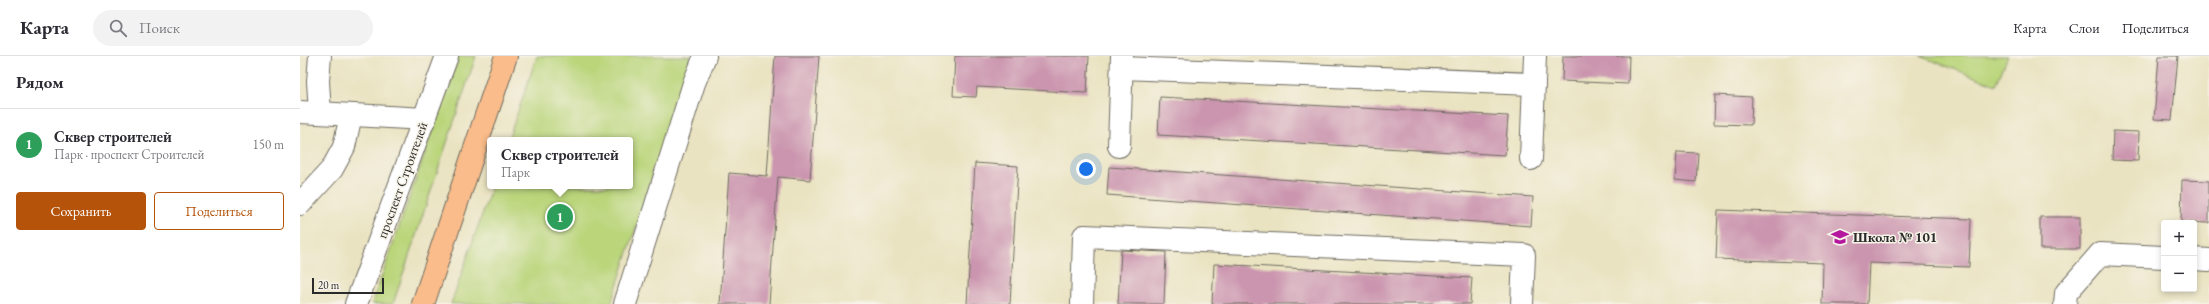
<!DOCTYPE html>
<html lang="ru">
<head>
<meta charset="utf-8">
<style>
	:root { --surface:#fff; --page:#f2f2f3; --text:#2b2b33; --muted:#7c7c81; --line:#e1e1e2; --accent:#b45309 }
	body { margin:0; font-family:"EB Garamond",serif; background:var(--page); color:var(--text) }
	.controls { position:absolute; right:12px; bottom:12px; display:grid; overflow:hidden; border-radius:4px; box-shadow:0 2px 6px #0003 }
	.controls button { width:36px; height:36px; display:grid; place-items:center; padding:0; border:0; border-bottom:1px solid var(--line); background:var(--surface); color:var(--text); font:20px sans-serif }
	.scale { position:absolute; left:12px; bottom:10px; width:72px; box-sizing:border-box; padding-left:4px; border:2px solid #2b2b2b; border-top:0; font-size:11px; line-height:14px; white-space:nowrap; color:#2b2b2b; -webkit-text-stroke:3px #f7f3e8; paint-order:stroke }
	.you { position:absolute; left:786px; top:113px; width:14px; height:14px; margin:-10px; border:3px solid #fff; border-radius:50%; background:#1a73e8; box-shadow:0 0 0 6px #1a73e833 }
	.badge { display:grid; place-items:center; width:26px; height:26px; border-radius:50%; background:var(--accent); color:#fff; font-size:13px; font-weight:700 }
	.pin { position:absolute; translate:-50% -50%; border:2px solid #fff; box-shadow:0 1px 4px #0006 }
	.popup { position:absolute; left:187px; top:81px; width:146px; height:52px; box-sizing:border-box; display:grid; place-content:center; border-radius:4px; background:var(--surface); filter:drop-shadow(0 1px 3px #0005); font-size:13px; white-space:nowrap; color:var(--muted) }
	.popup b { font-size:15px; color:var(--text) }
	.popup::after { content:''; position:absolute; left:50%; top:100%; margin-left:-8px; border:8px solid transparent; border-top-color:var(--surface) }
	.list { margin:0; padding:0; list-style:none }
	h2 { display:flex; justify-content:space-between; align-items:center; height:52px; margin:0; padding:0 16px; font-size:17px }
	h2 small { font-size:13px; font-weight:400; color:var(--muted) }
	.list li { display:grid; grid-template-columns:26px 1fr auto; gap:12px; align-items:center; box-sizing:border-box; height:72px; padding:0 16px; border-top:1px solid var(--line) }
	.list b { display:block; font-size:15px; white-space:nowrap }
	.list p { margin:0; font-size:13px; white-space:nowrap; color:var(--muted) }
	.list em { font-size:13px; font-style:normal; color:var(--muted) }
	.actions { display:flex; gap:8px; padding:12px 16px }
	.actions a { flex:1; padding:9px 0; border:1px solid var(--accent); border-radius:4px; text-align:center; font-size:14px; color:var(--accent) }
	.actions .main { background:var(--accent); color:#fff }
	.icon { flex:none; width:22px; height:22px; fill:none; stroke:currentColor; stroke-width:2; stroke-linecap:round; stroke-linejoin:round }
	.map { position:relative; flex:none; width:1909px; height:248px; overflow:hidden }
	header { display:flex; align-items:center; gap:24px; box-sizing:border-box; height:56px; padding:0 20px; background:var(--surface); border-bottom:1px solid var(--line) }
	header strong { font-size:19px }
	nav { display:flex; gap:22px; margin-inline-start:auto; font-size:14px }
	.search { width:280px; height:36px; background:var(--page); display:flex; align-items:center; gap:10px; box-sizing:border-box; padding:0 14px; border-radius:22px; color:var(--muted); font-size:15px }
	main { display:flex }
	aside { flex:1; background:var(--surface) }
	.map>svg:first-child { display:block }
</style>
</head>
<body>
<header>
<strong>Карта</strong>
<div class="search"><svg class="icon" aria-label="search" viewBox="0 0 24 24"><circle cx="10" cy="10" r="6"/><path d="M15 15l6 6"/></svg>Поиск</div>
<nav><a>Карта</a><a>Слои</a><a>Поделиться</a></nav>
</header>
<main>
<aside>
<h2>Рядом<small></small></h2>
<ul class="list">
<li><span class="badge" style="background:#2e9e5b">1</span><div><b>Cквер cтроителей</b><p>Парк · проспект Строителей</p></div><em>150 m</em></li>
</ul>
<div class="actions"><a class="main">Сохранить</a><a>Поделиться</a></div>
</aside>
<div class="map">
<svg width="1909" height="248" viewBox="0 0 1909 248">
	<rect width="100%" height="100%" fill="#f7f3e8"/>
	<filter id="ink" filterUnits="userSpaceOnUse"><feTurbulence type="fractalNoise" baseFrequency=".025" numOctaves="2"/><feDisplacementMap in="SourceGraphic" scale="8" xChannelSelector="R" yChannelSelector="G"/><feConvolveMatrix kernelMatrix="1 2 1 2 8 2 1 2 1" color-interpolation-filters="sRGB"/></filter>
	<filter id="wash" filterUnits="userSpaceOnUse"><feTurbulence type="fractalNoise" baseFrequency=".012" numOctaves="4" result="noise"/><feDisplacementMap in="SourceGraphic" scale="16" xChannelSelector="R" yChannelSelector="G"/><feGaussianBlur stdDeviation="0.9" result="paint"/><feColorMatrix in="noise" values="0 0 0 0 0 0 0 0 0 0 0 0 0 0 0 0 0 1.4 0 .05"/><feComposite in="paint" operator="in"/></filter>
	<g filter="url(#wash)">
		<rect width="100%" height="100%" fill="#eae3c1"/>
		<!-- green -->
		<g fill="#bad57a" stroke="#728052">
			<polygon points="159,0 176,0 93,248 72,248"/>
			<polygon points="237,0 392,0 311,248 151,248 192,130 330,130 330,84 208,84"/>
			<polygon points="1620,0 1708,0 1696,29"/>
		</g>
		<g id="blocks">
			<!-- building -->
			<g fill="#cb95af">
				<polygon points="475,0 519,0 510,124 478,121 469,248 420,248 429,117 467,120"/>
				<polygon points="655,0 789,0 787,37 677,31 676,41 653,40"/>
				<polygon points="1263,0 1329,0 1328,28 1262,25"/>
				<polygon points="1859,0 1878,0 1872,64 1854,63"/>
				<polygon points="1415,39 1452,41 1451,69 1414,68"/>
				<polygon points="860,41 1208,60 1205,99 858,79"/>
				<polygon points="1813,75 1839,76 1838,105 1812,104"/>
				<polygon points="1377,96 1398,97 1396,126 1375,124"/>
				<polygon points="675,107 718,110 710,248 667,248"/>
				<polygon points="809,111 1233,141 1231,170 807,139"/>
				<polygon points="1882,124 1909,125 1909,167 1881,166"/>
				<polygon points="1418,154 1671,163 1669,211 1569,207 1567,248 1522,248 1523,207 1416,203"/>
				<rect x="1740" y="161" width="40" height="32"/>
				<polygon points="821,194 866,196 864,248 818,248"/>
				<polygon points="914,208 1172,222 1170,248 912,248"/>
			</g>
		</g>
	</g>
	<g filter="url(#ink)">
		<use href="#blocks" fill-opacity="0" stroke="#6e6b60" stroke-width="1"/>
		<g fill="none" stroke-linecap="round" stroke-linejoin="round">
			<!-- minor casing -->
			<g stroke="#6e6b60" stroke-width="24">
				<g id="minor">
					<polyline points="20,0 18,25 20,57"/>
					<polyline points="822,12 1234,28"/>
					<polyline points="0,56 125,63"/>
					<polyline points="819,90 822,0"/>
					<polyline points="1231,103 1235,0"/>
					<polyline points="0,148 32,113 44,91 51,59"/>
					<polyline points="1894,203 1909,204"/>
					<polyline points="56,248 147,0"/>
					<polyline points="325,248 394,27 405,0"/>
					<polyline points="782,248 784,180 1224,199 1222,248"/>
					<polyline points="1765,248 1766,237 1800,198 1864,201"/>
				</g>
			</g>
			<!-- major casing -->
			<g stroke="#6e6b60" stroke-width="24">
				<polyline id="major" points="123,248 206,0"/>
			</g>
			<!-- minor -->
			<use href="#minor" stroke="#fff" stroke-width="22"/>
			<!-- major -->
			<use href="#major" stroke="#f9bc8a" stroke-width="22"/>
		</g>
	</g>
	<!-- icons -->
	<defs>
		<g id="school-bare" transform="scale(1.38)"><path d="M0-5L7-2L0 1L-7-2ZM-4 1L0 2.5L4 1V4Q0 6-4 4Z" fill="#b5179e" stroke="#f7f3e8" stroke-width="2.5" paint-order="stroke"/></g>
	</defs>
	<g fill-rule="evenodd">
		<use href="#school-bare" x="1540" y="181"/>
	</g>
	<g text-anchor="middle" stroke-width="3" stroke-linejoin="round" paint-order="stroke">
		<!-- street labels -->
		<g font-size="14" fill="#2b2b2b" stroke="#f7f3e8">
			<text transform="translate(102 124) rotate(-70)" y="5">проспект Строителей</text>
		</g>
		<!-- poi labels -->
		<g font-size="14" font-weight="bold" fill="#2b2b2b" stroke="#f7f3e8" text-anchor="start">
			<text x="1553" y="186">Школа № 101</text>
		</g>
	</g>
</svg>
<div class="controls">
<button>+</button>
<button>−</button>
</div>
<div class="scale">20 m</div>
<div class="you"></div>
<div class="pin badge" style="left:260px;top:161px;background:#2e9e5b">1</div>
<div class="popup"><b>Cквер cтроителей</b>Парк</div>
</div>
</main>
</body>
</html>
